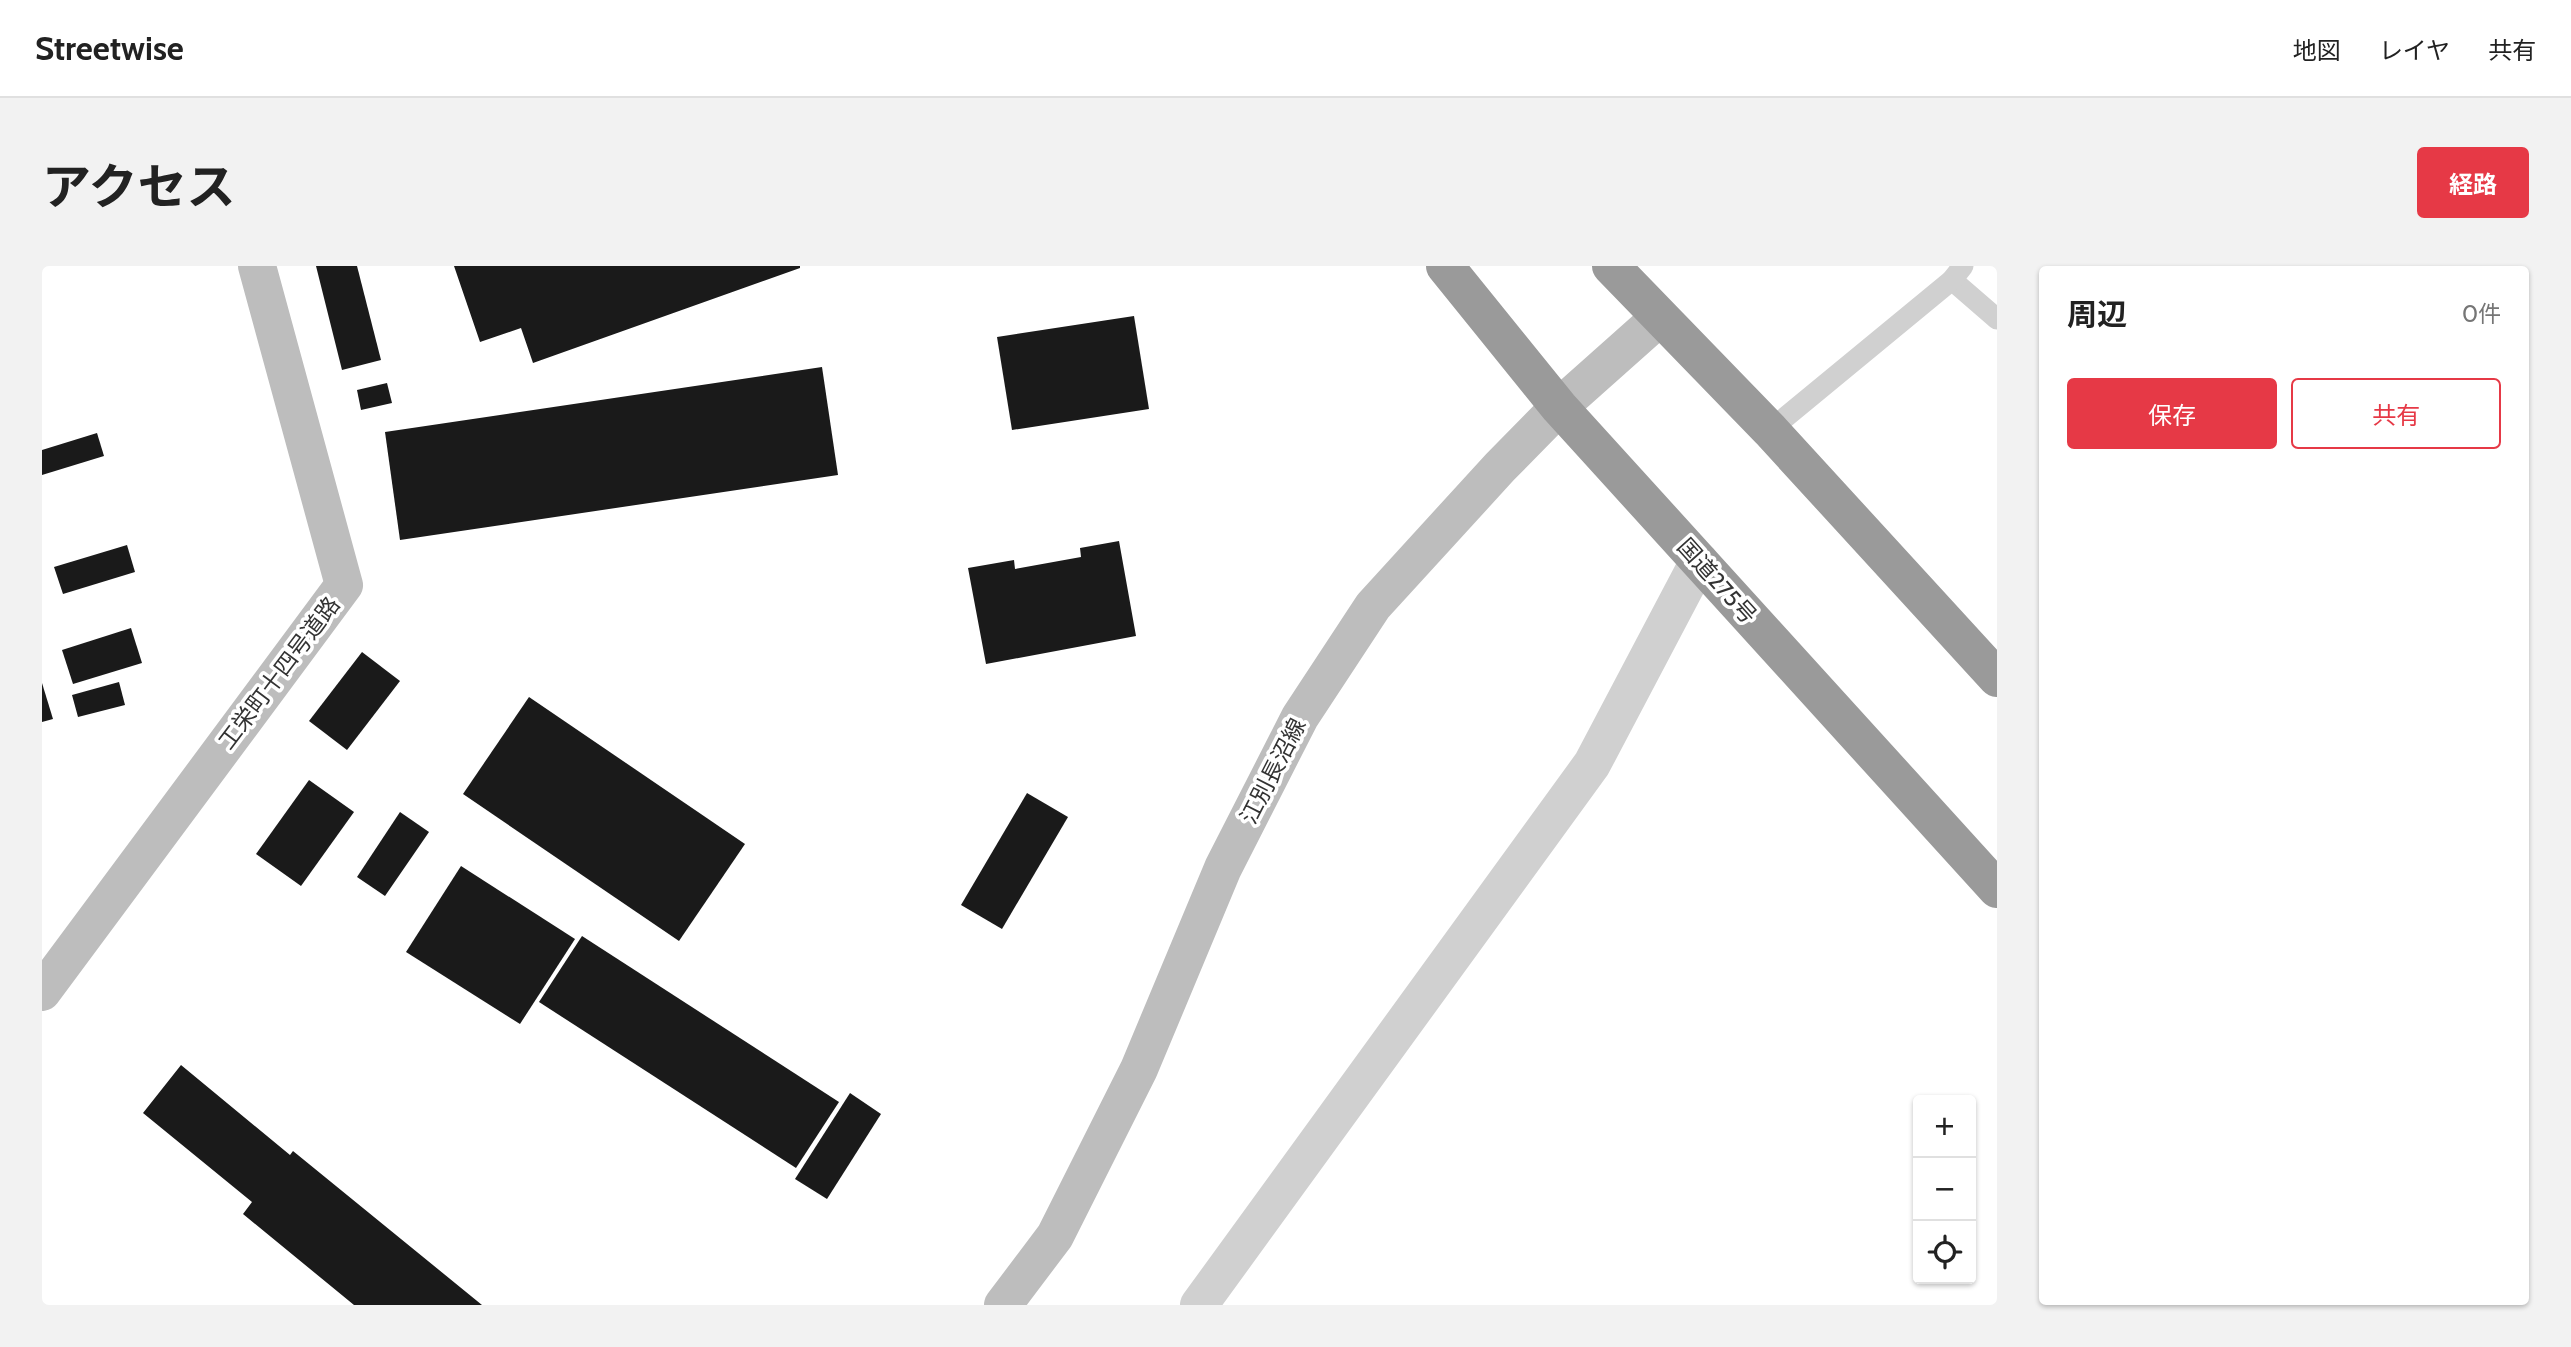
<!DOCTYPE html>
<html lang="ja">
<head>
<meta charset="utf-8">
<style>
	:root { --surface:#fff; --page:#f2f2f2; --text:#222; --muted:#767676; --line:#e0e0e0; --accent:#e63946 }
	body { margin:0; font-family:Cabin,"Noto Sans JP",sans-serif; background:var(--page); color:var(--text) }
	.controls { position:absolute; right:21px; bottom:21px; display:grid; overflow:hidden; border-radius:7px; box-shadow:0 2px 5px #0004 }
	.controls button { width:63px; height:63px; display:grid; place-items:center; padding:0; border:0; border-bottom:2px solid var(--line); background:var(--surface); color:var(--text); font:35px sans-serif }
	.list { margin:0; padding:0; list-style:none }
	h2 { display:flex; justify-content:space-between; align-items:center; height:91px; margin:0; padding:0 28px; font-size:30px }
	h2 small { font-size:23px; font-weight:400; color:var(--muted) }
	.actions { display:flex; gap:14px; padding:21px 28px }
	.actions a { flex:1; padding:16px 0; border:2px solid var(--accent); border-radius:7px; text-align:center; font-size:24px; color:var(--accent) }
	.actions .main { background:var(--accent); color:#fff }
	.icon { flex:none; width:38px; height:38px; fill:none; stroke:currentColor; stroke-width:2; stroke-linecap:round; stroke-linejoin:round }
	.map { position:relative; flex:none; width:1955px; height:1039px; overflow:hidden; border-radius:7px }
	header { display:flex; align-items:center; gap:42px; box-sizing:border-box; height:98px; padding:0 35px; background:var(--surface); border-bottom:2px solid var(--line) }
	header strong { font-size:33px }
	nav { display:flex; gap:38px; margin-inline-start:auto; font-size:24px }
	.intro { display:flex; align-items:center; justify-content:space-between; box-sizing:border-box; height:168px; padding:0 42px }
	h1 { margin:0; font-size:49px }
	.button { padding:18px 32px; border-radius:7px; background:var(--accent); color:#fff; font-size:24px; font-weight:700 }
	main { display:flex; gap:42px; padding:0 42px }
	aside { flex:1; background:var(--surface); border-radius:7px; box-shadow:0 2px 5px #0004 }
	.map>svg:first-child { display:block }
</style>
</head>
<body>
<header>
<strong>Streetwise</strong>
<nav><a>地図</a><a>レイヤ</a><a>共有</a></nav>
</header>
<div class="intro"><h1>アクセス</h1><a class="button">経路</a></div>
<main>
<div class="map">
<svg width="1955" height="1039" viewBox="0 0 1955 1039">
	<rect width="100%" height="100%" fill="#fff"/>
	<!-- building -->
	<g fill="#1a1a1a">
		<polygon points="274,0 315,0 339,94 300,104"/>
		<polygon points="412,0 758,0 758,2 491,97 479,62 438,76"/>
		<polygon points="1092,50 1107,143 970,164 955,71"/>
		<polygon points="780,101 796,209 358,274 343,166"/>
		<polygon points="345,117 350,137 319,144 315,124"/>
		<polygon points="55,167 62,190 0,209 0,184"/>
		<polygon points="1077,275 1094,370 944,398 926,302 972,294 973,303 1039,291 1038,282"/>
		<polygon points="85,279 93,306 21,328 12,301"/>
		<polygon points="89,362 100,397 31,418 20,384"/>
		<polygon points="320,386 358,415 305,484 267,455"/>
		<polygon points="77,416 83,439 36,451 30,429"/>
		<polygon points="0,417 11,453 0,456"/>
		<polygon points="487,431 703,578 637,675 421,528"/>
		<polygon points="267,514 312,546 259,620 214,588"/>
		<polygon points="985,527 1026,551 960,663 919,639"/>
		<polygon points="358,546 387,566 343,630 315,611"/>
		<polygon points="419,600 533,673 478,758 364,686"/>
		<polygon points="540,670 797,836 754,902 497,736"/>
		<polygon points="139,799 248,889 251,885 440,1039 312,1039 201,948 210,936 101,847"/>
		<polygon points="808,827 839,848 785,933 753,913"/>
	</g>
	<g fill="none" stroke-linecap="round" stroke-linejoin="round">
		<!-- lane -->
		<g stroke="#d0d0d0" stroke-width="21">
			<polyline points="1910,14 1955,53"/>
			<polyline points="1728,164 1910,14 1921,0"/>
		</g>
		<!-- street -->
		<polyline stroke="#d0d0d0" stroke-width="38" points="1157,1039 1550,498 1657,295"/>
		<!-- secondary -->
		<g stroke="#bdbdbd" stroke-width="38">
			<polyline points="0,726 302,319 215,0"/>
			<polyline points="961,1039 1013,970 1097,803 1181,602 1258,451 1331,340 1458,201 1517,141 1617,52"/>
		</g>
		<!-- highway -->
		<g stroke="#9a9a9a" stroke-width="38">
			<polyline points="1403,0 1517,141 1955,623"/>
			<polyline points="1569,0 1728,164 1955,412"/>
		</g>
	</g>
	<g text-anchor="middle" stroke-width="7" stroke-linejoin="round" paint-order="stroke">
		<!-- street labels -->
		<g font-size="23" fill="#333" stroke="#fff">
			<text transform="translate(1675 315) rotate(48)" y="8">国道275号</text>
			<text transform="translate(237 407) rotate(-53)" y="8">工栄町十四号道路</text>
			<text transform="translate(1231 505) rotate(-63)" y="8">江別長沼線</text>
		</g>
	</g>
</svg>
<div class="controls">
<button>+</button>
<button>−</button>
<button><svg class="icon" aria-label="locate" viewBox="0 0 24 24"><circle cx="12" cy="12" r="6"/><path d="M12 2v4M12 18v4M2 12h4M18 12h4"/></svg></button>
</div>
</div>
<aside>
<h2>周辺<small>0件</small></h2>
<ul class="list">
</ul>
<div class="actions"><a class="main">保存</a><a>共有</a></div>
</aside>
</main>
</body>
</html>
